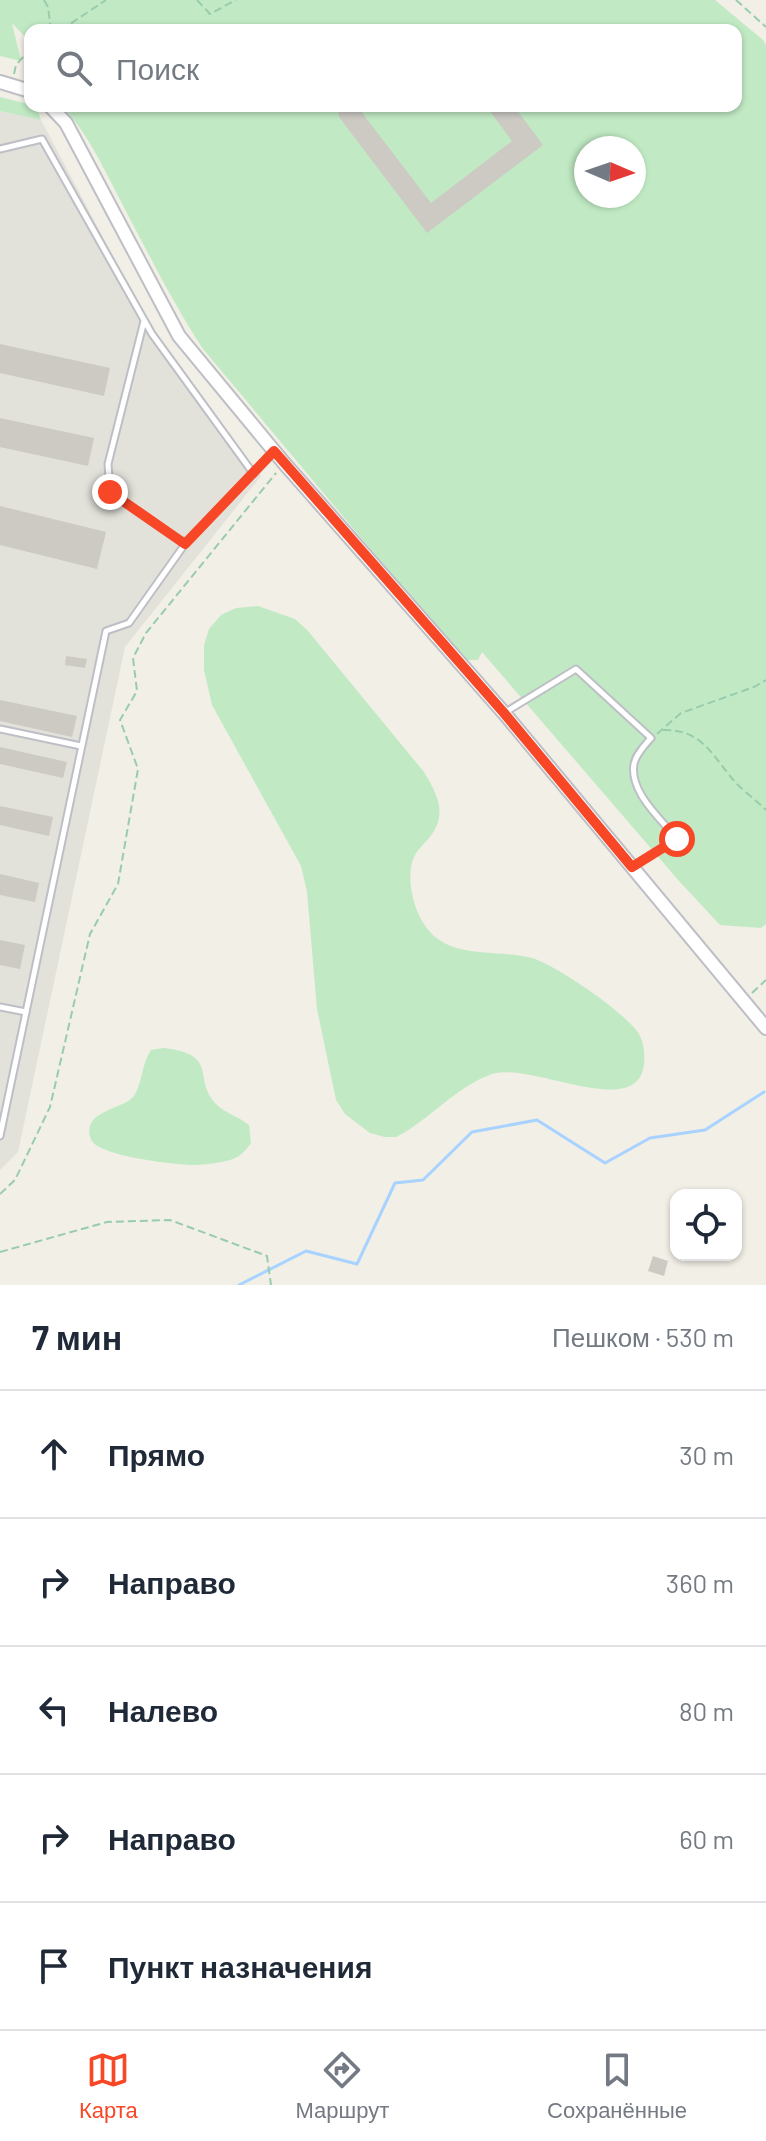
<!DOCTYPE html>
<html lang="ru">
<head>
<meta charset="utf-8">
<style>
	:root { --surface:#fff; --page:#f2f2f3; --text:#1f2937; --muted:#747a83; --line:#e0e1e3; --accent:#f74726 }
	body { margin:0; font-family:Barlow,sans-serif; background:var(--page); color:var(--text) }
	.controls { position:absolute; right:24px; bottom:24px; display:grid; overflow:hidden; border-radius:16px; box-shadow:0 2px 6px #0004 }
	.controls button { width:72px; height:72px; display:grid; place-items:center; padding:0; border:0; border-bottom:2px solid var(--line); background:var(--surface); color:var(--text); font:40px sans-serif }
	.compass { position:absolute; left:574px; top:136px; width:72px; height:72px; border-radius:50%; background:var(--surface); box-shadow:0 2px 6px #0004; rotate:92deg }
	.stop { position:absolute; width:24px; height:24px; margin:-18px; border:6px solid #f74726; border-radius:50%; background:#fff }
	.stop.end { background:#f74726; border-color:#fff; box-shadow:0 2px 8px #0008 }
	.list { margin:0; padding:0; list-style:none }
	h2 { display:flex; justify-content:space-between; align-items:center; height:104px; margin:0; padding:0 32px; font-size:34px }
	h2 small { font-size:26px; font-weight:400; color:var(--muted) }
	.list li { display:grid; grid-template-columns:52px 1fr auto; gap:24px; align-items:center; box-sizing:border-box; height:128px; padding:0 32px; border-top:2px solid var(--line) }
	.list b { display:block; font-size:30px; white-space:nowrap }
	.list em { font-size:26px; font-style:normal; color:var(--muted) }
	.icon { flex:none; width:44px; height:44px; fill:none; stroke:currentColor; stroke-width:2; stroke-linecap:round; stroke-linejoin:round }
	.map { position:relative; flex:none; width:766px; height:1285px; overflow:hidden }
	.search { position:absolute; background:var(--surface); box-shadow:0 2px 6px #0004; left:24px; right:24px; top:24px; height:88px; display:flex; align-items:center; gap:20px; box-sizing:border-box; padding:0 28px; border-radius:16px; color:var(--muted); font-size:30px }
	.sheet { height:744px; background:var(--surface) }
	nav { display:flex; justify-content:space-around; align-items:center; box-sizing:border-box; height:112px; border-top:2px solid var(--line); background:var(--surface); font-size:22px; color:var(--muted) }
	nav a { display:grid; justify-items:center; gap:4px }
	nav .on { color:var(--accent) }
	.map>svg:first-child { display:block }
</style>
</head>
<body>
<div class="map">
<svg width="766" height="1285" viewBox="0 0 766 1285">
	<rect width="100%" height="100%" fill="#f1efe6"/>
	<!-- industrial -->
	<polygon fill="#e2e1da" points="0,111 41,120 162,349 261,476 125,647 18,1152 0,1170"/>
	<!-- green -->
	<g fill="#c1eac4" fill-rule="evenodd">
		<path d="M 0,0 L 715,0 L 763,40 L 766,45 L 766,924 L 761,928 L 720,925 L 679,881 L 482,652 L 478,660 L 466,660 L 459,655 L 203,349 C 171,300 145,247 118,196 C 102,165 86,131 62,106 L 736,106 L 736,30 L 30,30 L 30,42 L 12,23 L 21,61 L 0,56 ZM 586,148 L 634,148 L 634,196 L 586,196 Z"/>
		<polygon points="0,97 36,106 41,120 0,111"/>
		<path d="M 258,606 L 295,619 L 308,631 L 424,772 C 438,795 448,815 429,838 C 425,843 417,850 414,857 C 406,875 412,904 422,921 C 445,962 495,948 532,958 C 556,965 626,1013 639,1034 C 644,1043 645,1054 644,1064 C 638,1122 531,1061 492,1074 C 455,1087 430,1120 396,1137 L 385,1137 L 370,1133 L 345,1114 L 336,1100 L 317,1009 L 307,892 L 301,866 L 212,705 L 204,670 L 204,645 L 209,629 L 221,615 L 236,608 Z"/>
		<path d="M 163,1048 C 220,1054 192,1078 216,1104 C 225,1113 239,1117 249,1125 L 251,1143 C 246,1150 241,1156 233,1159 C 220,1163 204,1165 190,1165 C 173,1164 96,1156 91,1139 C 81,1110 123,1110 134,1096 C 143,1082 141,1065 151,1050 Z"/>
	</g>
	<g fill="none" stroke-linecap="round" stroke-linejoin="round">
		<!-- stream -->
		<polyline stroke="#a8d2ff" stroke-width="3" points="239,1285 306,1251 357,1264 395,1183 423,1180 472,1132 537,1120 605,1163 650,1138 705,1130 764,1092"/>
	</g>
	<!-- building -->
	<g fill="#cccac3">
		<polygon points="338,106 357,106 431,203 512,141 486,106 514,106 543,145 427,233 339,117"/>
		<polygon points="0,344 110,368 104,396 0,373"/>
		<polygon points="0,418 94,438 88,466 0,447"/>
		<polygon points="0,506 106,532 97,569 0,545"/>
		<polygon points="66,656 87,659 85,668 65,665"/>
		<polygon points="0,700 77,716 72,737 0,721"/>
		<polygon points="0,747 67,762 63,778 0,764"/>
		<polygon points="0,806 53,817 49,836 0,825"/>
		<polygon points="0,874 39,883 35,902 0,895"/>
		<polygon points="0,940 25,945 20,969 0,965"/>
		<polygon points="653,1256 668,1261 664,1276 648,1271"/>
	</g>
	<g fill="none" stroke-linecap="round" stroke-linejoin="round">
		<!-- service casing -->
		<g stroke="#bebfc6" stroke-width="9">
			<g id="service">
				<polyline points="0,149 42,139 152,334 253,473"/>
				<polyline points="144,321 108,464 110,492 185,544"/>
				<path d="M 504,713 L 576,669 L 651,738 C 645,745 636,754 634,764 C 629,792 661,819 677,839 L 633,866"/>
				<polyline points="0,729 81,746"/>
				<polyline points="0,1007 26,1012"/>
				<polyline points="0,1136 106,631 129,623 185,544 274,452"/>
			</g>
		</g>
		<!-- tertiary casing -->
		<g stroke="#bebfc6" stroke-width="16">
			<g id="tertiary">
				<polyline points="0,82 30,91"/>
				<polyline points="50,106 66,123 179,336 284,463 504,713 766,1028"/>
			</g>
		</g>
		<!-- path -->
		<g stroke="#99ccac" stroke-width="2" stroke-dasharray="8 4" stroke-linecap="butt">
			<polyline points="44,0 48,7 51,30"/>
			<polyline points="197,0 210,14 236,0"/>
			<polyline points="736,0 766,27"/>
			<polyline points="61,30 106,0"/>
			<polyline points="14,74 16,65 30,49"/>
			<path d="M 663,730 C 704,729 713,758 737,784 C 746,793 757,801 766,810"/>
			<polyline points="657,734 681,713 754,687 766,680"/>
			<polyline points="752,993 766,980"/>
			<polyline points="0,1194 15,1180 50,1107 90,934 118,884 138,769 120,720 137,691 133,658 146,633 276,473"/>
			<polyline points="0,1252 107,1222 170,1220 267,1256 271,1285"/>
		</g>
		<!-- service -->
		<use href="#service" stroke="#fff" stroke-width="5"/>
		<!-- tertiary -->
		<use href="#tertiary" stroke="#fff" stroke-width="12"/>
	</g>
	<g fill="none" stroke-linecap="round" stroke-linejoin="round">
		<!-- route -->
		<polyline stroke="#f74726" stroke-width="10" points="110,492 185,544 274,451 504,713 632,867 677,839"/>
	</g>
</svg>
<div class="controls">
<button><svg class="icon" aria-label="locate" viewBox="0 0 24 24"><circle cx="12" cy="12" r="6"/><path d="M12 2v4M12 18v4M2 12h4M18 12h4"/></svg></button>
</div>
<svg class="compass" viewBox="-18 -18 36 36"><path d="M0-13l5 13h-10z" fill="#e53935"/><path d="M0 13l5-13h-10z" fill="#747a83"/></svg>
<div class="stop" style="left:677px;top:839px"></div>
<div class="stop end" style="left:110px;top:492px"></div>
<div class="search"><svg class="icon" aria-label="search" viewBox="0 0 24 24"><circle cx="10" cy="10" r="6"/><path d="M15 15l6 6"/></svg>Поиск</div>
</div>
<section class="sheet">
<h2>7 мин<small>Пешком · 530 m</small></h2>
<ul class="list">
<li><svg class="icon" aria-label="ahead" viewBox="0 0 24 24"><path d="M12 20V5M6 11l6-6 6 6"/></svg><div><b>Прямо</b></div><em>30 m</em></li>
<li><svg class="icon" aria-label="right" viewBox="0 0 24 24"><path d="M7 20v-9h11M14 6l5 5-5 5"/></svg><div><b>Направо</b></div><em>360 m</em></li>
<li><svg class="icon" aria-label="left" viewBox="0 0 24 24"><path d="M17 20v-9H6M10 6l-5 5 5 5"/></svg><div><b>Налево</b></div><em>80 m</em></li>
<li><svg class="icon" aria-label="right" viewBox="0 0 24 24"><path d="M7 20v-9h11M14 6l5 5-5 5"/></svg><div><b>Направо</b></div><em>60 m</em></li>
<li><svg class="icon" aria-label="arrive" viewBox="0 0 24 24"><path d="M6 21V4h12l-3 4 3 4H6"/></svg><div><b>Пункт назначения</b></div></li>
</ul>
</section>
<nav>
<a class="on"><svg class="icon" aria-label="map" viewBox="0 0 24 24"><path d="M3 6l6-2 6 2 6-2v14l-6 2-6-2-6 2zM9 4v14M15 6v14"/></svg>Карта</a>
<a><svg class="icon" aria-label="directions" viewBox="0 0 24 24"><path d="M12 3l9 9-9 9-9-9zM9 14v-3h6M13 9l2 2-2 2"/></svg>Маршрут</a>
<a><svg class="icon" aria-label="saved" viewBox="0 0 24 24"><path d="M7 4h10v16l-5-4-5 4z"/></svg>Сохранённые</a>
</nav>
</body>
</html>
